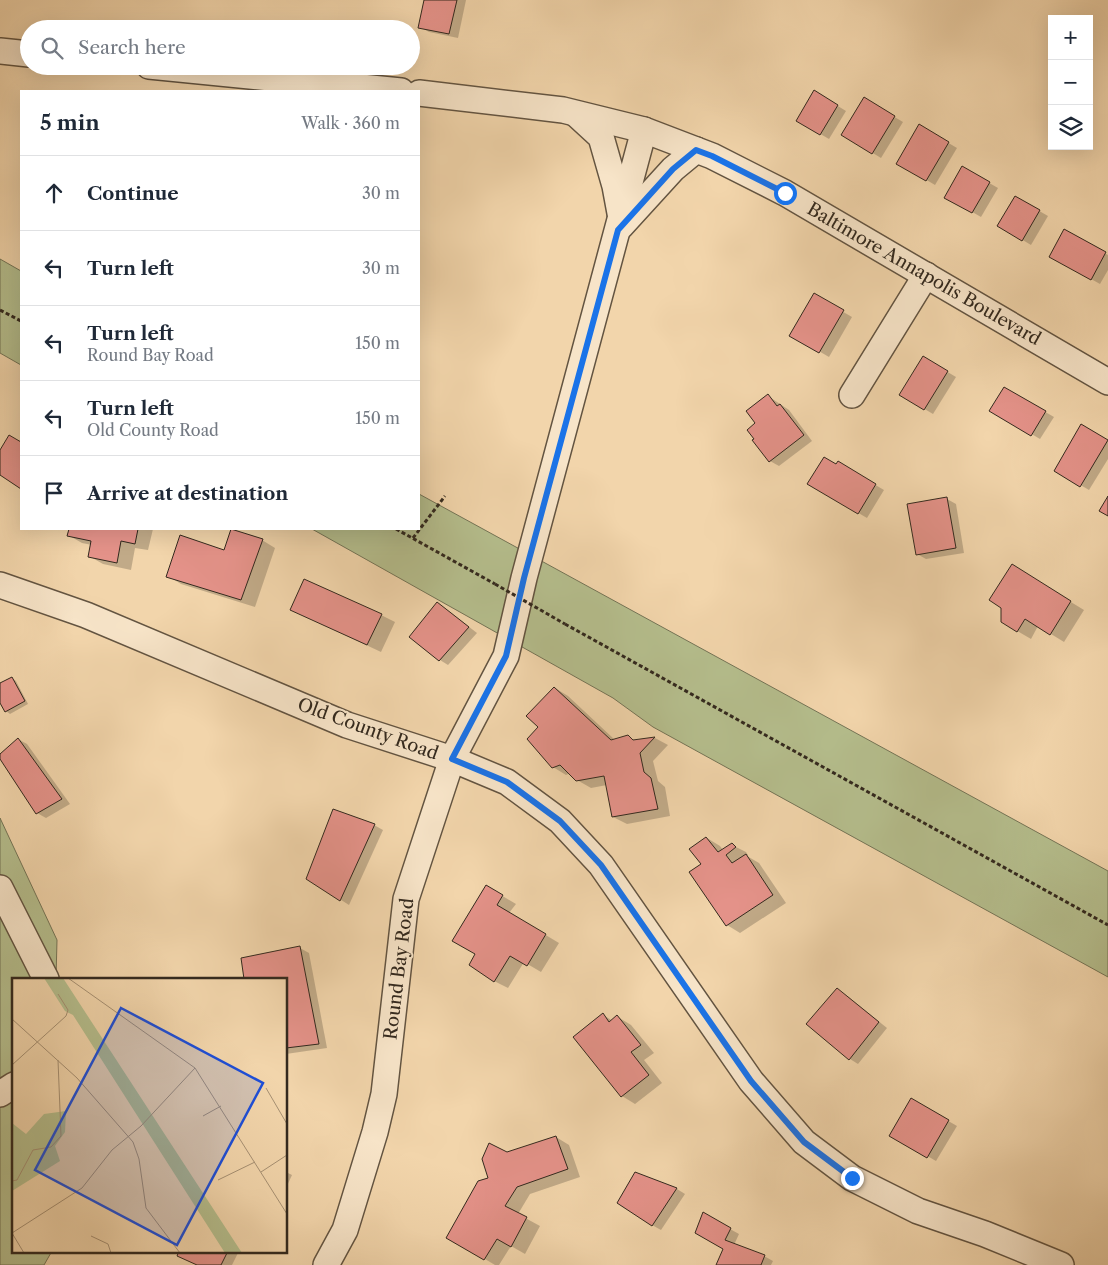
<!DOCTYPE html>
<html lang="en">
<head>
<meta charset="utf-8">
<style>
	:root { --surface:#fff; --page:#f6f6f7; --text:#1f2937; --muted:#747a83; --line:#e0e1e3 }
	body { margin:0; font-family:"Libre Caslon Text",serif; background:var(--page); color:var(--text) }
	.controls { position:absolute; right:15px; top:15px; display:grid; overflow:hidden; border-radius:0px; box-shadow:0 5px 20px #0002 }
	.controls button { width:45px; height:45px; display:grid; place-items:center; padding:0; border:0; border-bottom:1px solid var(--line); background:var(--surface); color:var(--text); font:25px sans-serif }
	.stop { position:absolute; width:15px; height:15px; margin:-11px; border:4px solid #1a73e8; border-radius:50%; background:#fff }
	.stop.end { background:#1a73e8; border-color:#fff; box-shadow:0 1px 5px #0008 }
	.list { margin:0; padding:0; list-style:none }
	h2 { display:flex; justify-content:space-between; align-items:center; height:65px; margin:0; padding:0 20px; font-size:21px }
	h2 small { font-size:16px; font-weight:400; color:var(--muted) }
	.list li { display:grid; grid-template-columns:32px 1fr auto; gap:15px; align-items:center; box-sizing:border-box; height:75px; padding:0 20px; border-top:1px solid var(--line) }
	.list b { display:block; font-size:19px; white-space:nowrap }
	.list p { margin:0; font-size:16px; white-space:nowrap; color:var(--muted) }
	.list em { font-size:16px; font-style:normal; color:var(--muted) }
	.icon { flex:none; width:28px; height:28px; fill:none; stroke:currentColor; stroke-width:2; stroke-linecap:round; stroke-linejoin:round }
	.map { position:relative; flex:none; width:1108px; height:1265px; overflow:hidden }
	.search { position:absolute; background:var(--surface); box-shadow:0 5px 20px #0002; left:20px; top:20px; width:400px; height:55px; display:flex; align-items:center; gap:12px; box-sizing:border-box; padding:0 18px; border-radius:28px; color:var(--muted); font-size:19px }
	.panel { position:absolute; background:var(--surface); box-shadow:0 5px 20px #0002; left:20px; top:90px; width:400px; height:440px; border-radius:0px }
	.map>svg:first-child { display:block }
</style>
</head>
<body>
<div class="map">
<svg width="1108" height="1265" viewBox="0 0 1108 1265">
	<rect width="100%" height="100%" fill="#f2d5ab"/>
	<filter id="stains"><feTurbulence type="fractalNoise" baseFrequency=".004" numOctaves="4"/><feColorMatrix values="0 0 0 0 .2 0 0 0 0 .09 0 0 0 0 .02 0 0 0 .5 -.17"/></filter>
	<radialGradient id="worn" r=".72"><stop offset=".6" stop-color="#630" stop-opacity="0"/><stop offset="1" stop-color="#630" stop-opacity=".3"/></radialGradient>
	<!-- park -->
	<g fill="#b5be8d" stroke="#747456">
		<polygon points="0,259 21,271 21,365 0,353"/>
		<polygon points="419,494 1108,871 1108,977 653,727 613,698 312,529 419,529"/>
		<polygon points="0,818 57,940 56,979 14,979 14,1251 52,1251 44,1265 0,1265"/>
	</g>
	<!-- shadow -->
	<g fill="#0003">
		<polygon points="425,0 466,0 458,38 429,32 420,27"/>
		<polygon points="815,92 846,111 829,139 798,121"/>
		<polygon points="864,99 903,122 881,158 843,135"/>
		<polygon points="920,126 957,148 935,185 898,163"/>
		<polygon points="963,168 998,188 981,217 946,197"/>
		<polygon points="1015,197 1048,216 1031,245 999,226"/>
		<polygon points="1065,230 1108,255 1108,270 1100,284 1050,256"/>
		<polygon points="814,295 852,317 829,357 791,335"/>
		<polygon points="924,358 956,377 933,414 901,395"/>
		<polygon points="1004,388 1054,417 1040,439 991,410"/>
		<polygon points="768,396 789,410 812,441 779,466 770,461 755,439 757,423"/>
		<polygon points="1082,426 1108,441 1108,459 1089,490 1055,470"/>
		<polygon points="838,463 884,490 867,518 809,484 837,465"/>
		<polygon points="947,499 956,504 964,553 926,559 917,554"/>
		<polygon points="70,529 153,529 148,550 135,548 131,570 103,564 89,556 92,545 82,543 68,535"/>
		<polygon points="262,540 275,548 255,607 181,584 168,576 225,551"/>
		<polygon points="1025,574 1084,610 1064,642 1038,626 1031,639 1002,622"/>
		<polygon points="438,603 477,633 448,665 440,660"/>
		<polygon points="292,610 381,615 395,622 381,652"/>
		<polygon points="12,678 16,681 28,704 10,714 6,711 0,701 0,685"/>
		<polygon points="555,688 568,696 615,740 628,737 636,741 655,738 668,745 653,761 658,781 665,787 670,816 627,824 613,817 607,785 591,788 577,780 571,773 566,775 553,767 540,727"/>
		<polygon points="18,739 27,744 70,804 46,818 37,813 0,756"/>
		<polygon points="374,825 383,830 349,905 307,878"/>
		<polygon points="707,838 720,846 723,850 732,845 746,852 748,855 747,856 759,863 786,903 740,933 727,925 702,864"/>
		<polygon points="486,886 516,904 509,913 559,943 541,972 524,962 508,988 494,981 477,954"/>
		<polygon points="300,948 309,953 327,1048 286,1054 286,979"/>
		<polygon points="837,990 846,995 887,1028 858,1064 850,1059"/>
		<polygon points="603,1015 613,1021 618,1017 631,1025 654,1053 644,1060 662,1083 635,1104 622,1096"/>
		<polygon points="912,1100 957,1126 936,1161 891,1135"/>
		<polygon points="556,1137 569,1145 580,1177 530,1194 518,1214 540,1226 525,1254 511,1246 499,1265 495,1265 448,1237 506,1154"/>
		<polygon points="286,1172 292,1175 286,1188"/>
		<polygon points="635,1173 677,1189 685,1194 661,1230 652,1225"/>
		<polygon points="703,1214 739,1234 734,1245 764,1256 773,1261 771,1265 717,1265 725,1248"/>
		<polygon points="180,1251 239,1251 232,1265 197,1265 178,1256"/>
	</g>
	<!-- building -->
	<g fill="#e49289" stroke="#33291e">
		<polygon points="424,0 457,0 449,34 418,28"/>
		<polygon points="814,90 838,105 820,135 796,121"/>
		<polygon points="864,97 895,116 872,154 841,135"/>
		<polygon points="919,124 949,142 926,181 896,164"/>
		<polygon points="962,166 990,182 972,213 944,198"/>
		<polygon points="1015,196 1040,210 1022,241 997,226"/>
		<polygon points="1064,229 1106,252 1091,280 1049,257"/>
		<polygon points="814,293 844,310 819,353 789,336"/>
		<polygon points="923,356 948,371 924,410 899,395"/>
		<polygon points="1004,387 1046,411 1031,436 989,411"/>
		<polygon points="768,394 777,406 780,404 804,435 769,462 752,440 754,439 747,430 755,423 746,411"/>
		<polygon points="1081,424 1108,440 1080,487 1054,471"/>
		<polygon points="9,435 21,442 21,489 0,475 0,450"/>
		<polygon points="824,457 836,464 838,461 876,484 858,514 807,484"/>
		<polygon points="1108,496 1108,516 1099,511"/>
		<polygon points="947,497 956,548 916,555 907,504"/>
		<polygon points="69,529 138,529 135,544 121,541 117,563 88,557 91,541 67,536"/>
		<polygon points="231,529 263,539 241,600 166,577 180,535 224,550"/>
		<polygon points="1012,564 1071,601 1050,635 1025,619 1017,632 1001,622 1001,608 989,600"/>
		<polygon points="304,579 382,614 367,645 290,610"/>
		<polygon points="437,602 469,627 439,661 409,637"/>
		<polygon points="12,677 25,701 5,712 0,703 0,683"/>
		<polygon points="554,687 611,740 628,735 633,740 655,737 640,753 644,772 651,778 658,809 612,817 604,776 576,781 560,765 552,768 527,739 538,727 526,716"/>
		<polygon points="18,738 62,799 36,814 0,759 0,754"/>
		<polygon points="333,809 375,824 340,901 306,879"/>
		<polygon points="706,837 718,852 732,843 736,847 726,855 732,863 746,854 773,895 726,926 689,872 701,864 689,849"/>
		<polygon points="486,885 503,895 497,905 546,934 527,966 510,956 494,982 469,965 475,954 452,941"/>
		<polygon points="300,946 319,1044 286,1048 286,979 244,979 241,958"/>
		<polygon points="837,988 879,1022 849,1060 806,1024"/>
		<polygon points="603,1013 609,1022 617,1015 641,1045 631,1052 649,1075 621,1097 573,1037"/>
		<polygon points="911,1098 949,1120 927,1158 889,1136"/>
		<polygon points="556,1136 568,1169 517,1187 505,1206 527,1217 511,1247 497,1239 484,1260 446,1238 478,1181 488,1178 482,1159 489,1143 507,1152"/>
		<polygon points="635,1172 677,1188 652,1226 617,1203"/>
		<polygon points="703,1212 731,1228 725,1240 765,1255 761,1265 716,1265 723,1249 695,1233"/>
		<polygon points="179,1251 228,1251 221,1265 197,1265 177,1256"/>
	</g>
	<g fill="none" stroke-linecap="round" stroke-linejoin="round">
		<!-- minor casing -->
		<g stroke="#635441" stroke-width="28">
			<g id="minor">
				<polyline points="0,51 29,54"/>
				<polyline points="149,66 401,91"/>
				<polyline points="419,93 563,110 644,130 712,156 785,193 1108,382"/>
				<polyline points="576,114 601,137 615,186 620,213"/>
				<polyline points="621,226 673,169 696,150"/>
				<polyline points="852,395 926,275"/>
				<polyline points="0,585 86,615 347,725 452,759 507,782 560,821 601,865 751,1081 804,1142 852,1178 918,1211 985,1234 1061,1265"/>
				<polyline points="0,888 46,979"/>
				<polyline points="0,1094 14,1085"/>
				<polyline points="326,1265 345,1230 375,1132 384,1094 406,899 452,759 506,656 524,578 644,130"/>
			</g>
		</g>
		<!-- path -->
		<g stroke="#33291e" stroke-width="3" stroke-dasharray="4 2.5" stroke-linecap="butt">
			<polyline points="0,310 21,321"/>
			<polyline points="396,529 495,584"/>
			<polyline points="413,538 445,496"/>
			<polyline points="565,624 1108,925"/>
		</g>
		<!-- minor -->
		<use href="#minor" stroke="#f7e4c8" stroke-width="25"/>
		<!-- path-bridge -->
		<polyline stroke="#33291e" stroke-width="3" stroke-dasharray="4 2.5" stroke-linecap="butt" points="495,584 565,624"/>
	</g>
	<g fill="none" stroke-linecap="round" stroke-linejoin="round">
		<!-- route -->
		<polyline stroke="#1a73e8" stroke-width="6" points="785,193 712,156 696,150 673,169 618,230 524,578 506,656 452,759 507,782 560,821 601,865 751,1081 804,1142 852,1178"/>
	</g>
	<g text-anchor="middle" stroke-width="4" stroke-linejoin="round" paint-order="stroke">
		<!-- street labels -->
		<g font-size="18" fill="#33291e" stroke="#f7e4c8">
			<text transform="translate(924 274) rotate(30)" y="6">Baltimore Annapolis Boulevard</text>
			<text transform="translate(368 729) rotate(20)" y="6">Old County Road</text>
			<text transform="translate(399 969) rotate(-83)" y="6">Round Bay Road</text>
		</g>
	</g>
	<!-- overview -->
	<g transform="translate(12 978)">
		<rect width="275" height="275" fill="#f2d5ab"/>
		<path d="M 32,0 L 51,0 L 230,275 L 213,275 L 61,37 L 53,33 ZM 54,133 L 53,154 L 43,168 L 48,183 L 0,213 L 0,145 L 14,156 L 32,136 Z" fill="#b5be8d"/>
		<path fill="none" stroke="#a69073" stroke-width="1" d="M 56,0 L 183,90 L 275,236M 0,41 L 65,100 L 121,164 L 127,181 L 134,230 L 168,275M 0,87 L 54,38 L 56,32 L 46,16M 254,110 L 275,146M 191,138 L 209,128M 249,194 L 275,177M 206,202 L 243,184M 0,203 L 5,202 L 21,172 L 39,169 L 49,158 L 46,82M 0,255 L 70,210 L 100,172 L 129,148 L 183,90M 0,255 L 12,275M 79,258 L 96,266 L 99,275"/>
		<path fill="#1d4ed8" fill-opacity="0.15" stroke="#1d4ed8" stroke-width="2.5" d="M 109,30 L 251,105 L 165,267 L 23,192 Z"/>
		<rect width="275" height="275" fill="none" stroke="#33291e" stroke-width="2.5"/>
	</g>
	<rect width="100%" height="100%" filter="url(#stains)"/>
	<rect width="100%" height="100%" fill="url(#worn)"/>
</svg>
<div class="controls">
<button>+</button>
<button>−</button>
<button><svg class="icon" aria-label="layers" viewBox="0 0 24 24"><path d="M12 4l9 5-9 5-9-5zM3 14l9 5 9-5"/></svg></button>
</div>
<div class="stop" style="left:785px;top:193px"></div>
<div class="stop end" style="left:852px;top:1178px"></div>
<div class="search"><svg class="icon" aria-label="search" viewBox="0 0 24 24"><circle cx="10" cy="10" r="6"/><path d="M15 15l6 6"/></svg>Search here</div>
<section class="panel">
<h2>5 min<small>Walk · 360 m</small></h2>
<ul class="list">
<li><svg class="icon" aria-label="ahead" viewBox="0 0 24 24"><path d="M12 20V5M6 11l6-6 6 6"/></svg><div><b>Continue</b></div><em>30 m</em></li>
<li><svg class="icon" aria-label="left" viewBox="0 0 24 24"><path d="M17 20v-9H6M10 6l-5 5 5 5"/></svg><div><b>Turn left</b></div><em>30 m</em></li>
<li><svg class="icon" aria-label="left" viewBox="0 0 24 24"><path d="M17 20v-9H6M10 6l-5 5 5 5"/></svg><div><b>Turn left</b><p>Round Bay Road</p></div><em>150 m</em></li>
<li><svg class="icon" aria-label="left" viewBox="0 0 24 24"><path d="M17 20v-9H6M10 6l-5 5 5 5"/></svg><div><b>Turn left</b><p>Old County Road</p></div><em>150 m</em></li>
<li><svg class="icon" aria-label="arrive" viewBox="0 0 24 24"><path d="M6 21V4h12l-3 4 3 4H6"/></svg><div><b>Arrive at destination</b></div></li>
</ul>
</section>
</div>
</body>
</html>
